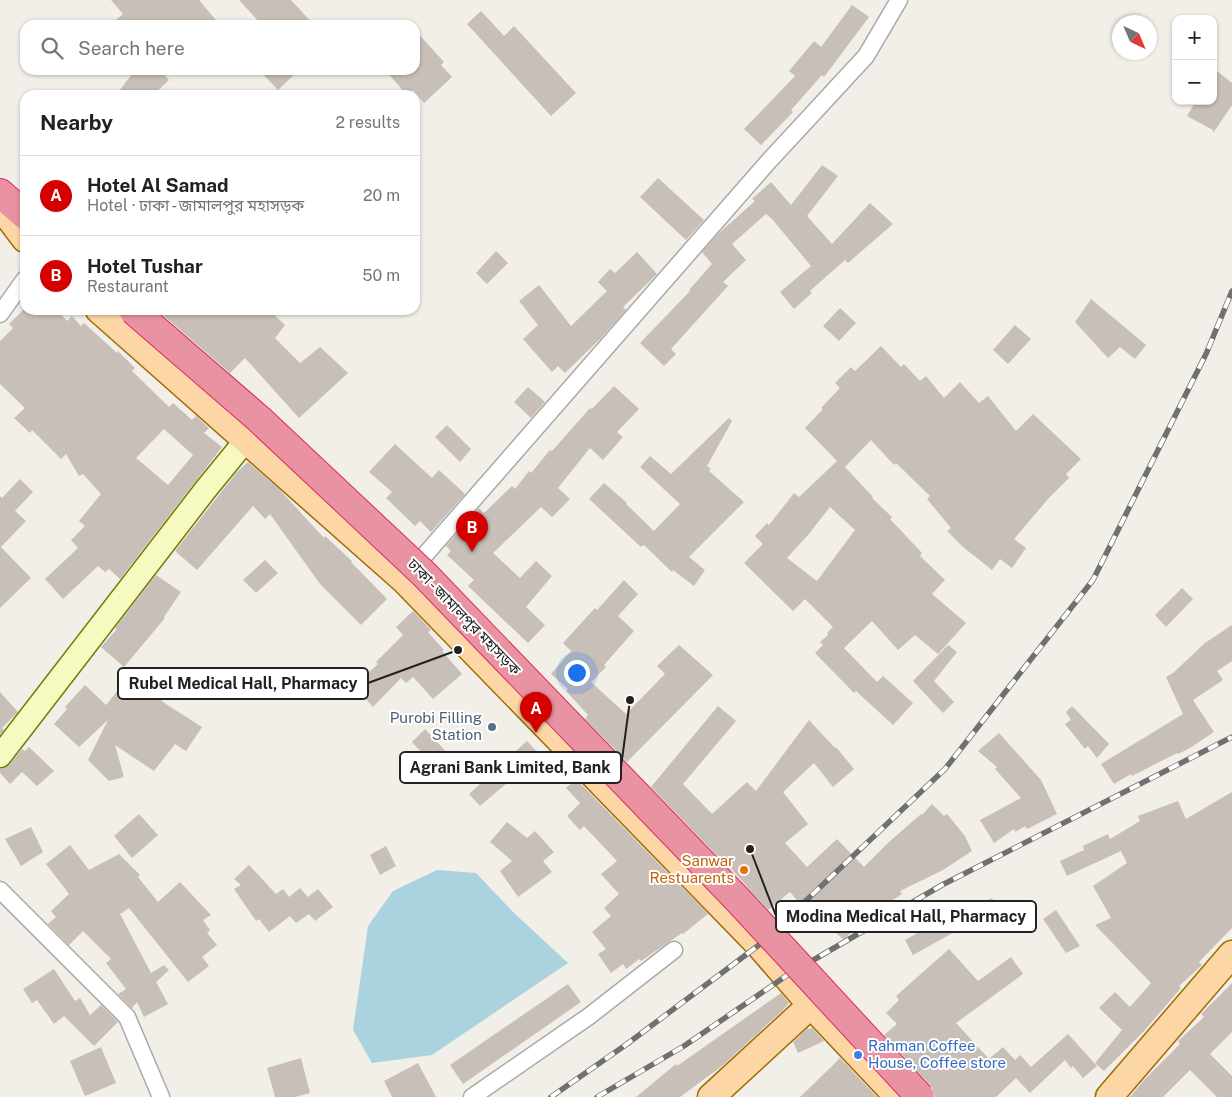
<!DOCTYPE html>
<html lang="en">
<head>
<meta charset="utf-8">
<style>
	:root { --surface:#fff; --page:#f6f6f6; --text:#202124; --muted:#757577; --line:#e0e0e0; --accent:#d40000 }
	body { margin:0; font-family:"Public Sans","Noto Sans Bengali",sans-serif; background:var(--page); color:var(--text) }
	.controls { position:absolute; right:15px; top:15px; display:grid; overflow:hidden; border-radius:10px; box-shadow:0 1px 4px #0004 }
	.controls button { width:45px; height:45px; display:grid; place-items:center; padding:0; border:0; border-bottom:1px solid var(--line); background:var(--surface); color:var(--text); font:25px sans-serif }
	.compass { position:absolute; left:1112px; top:15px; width:45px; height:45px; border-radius:50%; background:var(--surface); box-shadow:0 1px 4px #0004; rotate:136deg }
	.you { position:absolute; left:576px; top:672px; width:18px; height:18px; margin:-12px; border:4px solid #fff; border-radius:50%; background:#1a73e8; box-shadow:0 0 0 8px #1a73e833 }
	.badge { display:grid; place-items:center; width:32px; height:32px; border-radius:50%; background:var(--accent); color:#fff; font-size:16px; font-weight:700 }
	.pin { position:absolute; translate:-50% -41px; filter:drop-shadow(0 1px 2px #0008) }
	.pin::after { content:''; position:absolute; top:26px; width:18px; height:15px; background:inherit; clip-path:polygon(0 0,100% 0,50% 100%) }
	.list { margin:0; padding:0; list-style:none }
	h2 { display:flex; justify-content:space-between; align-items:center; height:65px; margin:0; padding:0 20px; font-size:21px }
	h2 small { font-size:16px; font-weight:400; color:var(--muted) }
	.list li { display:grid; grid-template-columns:32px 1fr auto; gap:15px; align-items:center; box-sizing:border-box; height:80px; padding:0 20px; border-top:1px solid var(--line) }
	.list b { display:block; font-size:19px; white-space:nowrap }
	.list p { margin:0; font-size:16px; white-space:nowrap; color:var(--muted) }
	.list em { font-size:16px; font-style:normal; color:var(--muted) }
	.icon { flex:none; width:28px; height:28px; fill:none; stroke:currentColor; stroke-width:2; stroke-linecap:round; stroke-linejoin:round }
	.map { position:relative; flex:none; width:1232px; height:1097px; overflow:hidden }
	.search { position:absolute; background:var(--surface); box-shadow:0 1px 4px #0004; left:20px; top:20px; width:400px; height:55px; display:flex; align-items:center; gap:12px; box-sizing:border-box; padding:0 18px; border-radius:15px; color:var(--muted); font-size:19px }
	.panel { position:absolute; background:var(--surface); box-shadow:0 1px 4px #0004; left:20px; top:90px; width:400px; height:225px; border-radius:15px }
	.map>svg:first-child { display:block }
</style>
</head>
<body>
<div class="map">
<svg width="1232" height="1097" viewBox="0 0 1232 1097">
	<rect width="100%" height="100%" fill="#f2efe9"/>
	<!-- water -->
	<polygon fill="#aad3df" points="437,870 476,873 513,912 568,963 432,1055 372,1063 353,1030 368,926 393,891"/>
	<!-- building -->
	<g fill="#c7bfb8" fill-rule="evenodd">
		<polygon points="111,0 199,0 220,25 110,25 123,14"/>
		<polygon points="239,0 291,0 314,25 262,25"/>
		<polygon points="852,5 869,17 824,77 822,75 791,110 793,112 761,145 744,129 795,76 789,71 814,41 821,47"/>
		<polygon points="481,11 504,36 514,26 576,93 551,116 467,24"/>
		<polygon points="415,30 444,62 441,65 452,77 424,103 413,90 407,95 385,70 415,70"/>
		<polygon points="1213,68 1232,83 1232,105 1213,133 1213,130 1187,116 1196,101 1213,101"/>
		<polygon points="135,70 160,70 169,80 153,95 116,95"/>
		<polygon points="259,70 299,70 278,90"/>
		<polygon points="822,165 838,176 807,216 832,244 870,203 893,224 848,263 845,260 810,291 812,293 794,309 780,292 811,266 772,219 766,214 732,244 746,260 723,282 728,286 671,349 676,354 664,366 640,343 690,291 689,290 712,264 702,252 718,234 755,201 752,199 771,182 791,205"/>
		<polygon points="658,178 704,220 686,240 640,197"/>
		<polygon points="496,251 508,263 487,284 476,273"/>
		<polygon points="637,252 657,274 623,307 626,310 600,339 565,373 558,366 552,372 523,339 538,325 519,301 539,285 571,326 607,291 598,282 610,269 615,273"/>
		<polygon points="1091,299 1146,345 1135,359 1120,347 1108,358 1075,322"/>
		<polygon points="840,308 856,323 839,341 823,326"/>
		<path d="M 23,310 L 57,310 L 67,321 L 72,316 L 81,326 L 84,323 L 117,353 L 118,351 L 135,368 L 132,371 L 169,407 L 173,403 L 192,420 L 196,416 L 209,428 L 204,433 L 222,447 L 120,579 L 109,569 L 105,572 L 98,566 L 63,599 L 45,579 L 78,548 L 71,540 L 85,526 L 79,521 L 101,494 L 83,474 L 79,476 L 66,454 L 61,459 L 32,430 L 30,433 L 14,418 L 25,408 L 0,384 L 0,341 L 13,328 L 9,324 ZM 164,429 L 193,455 L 168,485 L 136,458 Z"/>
		<polygon points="157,310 269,310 285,325 275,338 300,363 320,347 348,373 299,418 245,358 230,373"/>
		<polygon points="1015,325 1031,339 1008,364 993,350"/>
		<path d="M 881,346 L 901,367 L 904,364 L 920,381 L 926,376 L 944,398 L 960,382 L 979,403 L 988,396 L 1016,431 L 1033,414 L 1081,459 L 1066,474 L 1069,478 L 1048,499 L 1014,539 L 1026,548 L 1012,568 L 1000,559 L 992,570 L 963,547 L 947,531 L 951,528 L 927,499 L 930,496 L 896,463 L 894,465 L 871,440 L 845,467 L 873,497 L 872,498 L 892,517 L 890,519 L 922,553 L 920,556 L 945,580 L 932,594 L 966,623 L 938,654 L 915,635 L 898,650 L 872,621 L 844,648 L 877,682 L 883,676 L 913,703 L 893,725 L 856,691 L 854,693 L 815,653 L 823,645 L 820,642 L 828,635 L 827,633 L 833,627 L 805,599 L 793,611 L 744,563 L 763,544 L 755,536 L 767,523 L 769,525 L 794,493 L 799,497 L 837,461 L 805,428 L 823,409 L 821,408 L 840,388 L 835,383 L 851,367 L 855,371 ZM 830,507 L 855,530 L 817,581 L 787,558 L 808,535 Z"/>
		<polygon points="614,386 639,409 617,432 623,437 603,460 590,448 558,488 570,499 552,517 541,507 493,553 520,578 536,561 552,576 526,607 545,625 528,643 468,586 474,580 447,555 451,551 446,546 479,508 484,513 512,486 515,489 529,471 531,473 550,450 552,451 590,408 592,409"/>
		<polygon points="528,387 545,402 531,418 514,402"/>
		<polygon points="729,418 732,421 707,466 711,469 709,471 744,502 689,557 705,570 694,586 673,570 672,572 644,545 641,547 589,499 604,483 627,503 626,504 654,531 680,504 640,467 650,456 671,474"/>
		<polygon points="447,425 471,449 460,462 435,437"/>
		<polygon points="395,444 432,478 439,470 465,494 431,532 420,521 415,526 386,498 392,492 369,472"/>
		<polygon points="248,462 279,489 324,538 325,536 352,561 351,562 387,599 361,625 320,584 270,514 265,519 253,506 197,570 175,551 237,472"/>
		<polygon points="20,479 33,492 15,511 26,521 1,547 31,578 0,608 0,496 2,498"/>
		<polygon points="265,560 278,573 256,593 243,580"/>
		<polygon points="156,575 181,592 164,617 165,618 124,667 101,647 117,629 115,628"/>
		<polygon points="624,580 638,594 618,616 634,631 604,665 606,667 591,682 626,714 665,674 657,666 679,645 713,675 627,762 585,719 588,715 566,691 568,689 551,674 571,651 563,643 595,608 597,610"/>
		<polygon points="1182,588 1193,599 1166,627 1155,615"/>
		<polygon points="413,611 431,630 428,632 444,650 442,651 462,674 433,699 413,677 406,683 401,678 373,707 354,685 378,664 376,662 403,635 396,627"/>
		<polygon points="1232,625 1232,661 1217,671 1223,680 1193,700 1214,732 1190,748 1178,754 1177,753 1132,776 1131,774 1114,784 1101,764 1183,714 1166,677 1173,673 1205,643"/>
		<polygon points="948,645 957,652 934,681 954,702 943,713 913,681"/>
		<polygon points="130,675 166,704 202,727 186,751 175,744 154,771 115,745 124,777 109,781 88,760 108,720 79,747 54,724 67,709 65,707 85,685 106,705"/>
		<polygon points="0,692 18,712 2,728 4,730 0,735"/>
		<polygon points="718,706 736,721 683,784 712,814 747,782 756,791 809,720 835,748 836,747 854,769 833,787 814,763 783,792 808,824 785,843 807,867 837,839 864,867 889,842 921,814 922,815 932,804 944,816 947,814 965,836 972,851 943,870 900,891 902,894 882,907 854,929 844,940 826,924 821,928 790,892 768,910 726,863 725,864 651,787"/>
		<polygon points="1072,706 1109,744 1097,758 1088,746 1085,749 1065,724 1071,720 1066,712"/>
		<polygon points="425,729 450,756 437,769 412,742"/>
		<polygon points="999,733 1041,780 1057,814 1027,829 1025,826 1015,832 1014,829 994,843 980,820 1021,798 995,769 997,767 978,751"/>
		<polygon points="527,741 540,755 480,806 469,794"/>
		<polygon points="29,747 54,771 37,786 22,772 10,784 0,773 0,769 5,768 10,764 22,749 25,751"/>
		<polygon points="576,779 708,914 683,934 682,933 641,961 639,959 626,969 623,964 611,973 598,954 606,949 592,932 611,916 604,908 619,894 601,874 617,861 584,826 580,830 567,816 580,803 566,788"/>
		<polygon points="1232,792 1232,928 1199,962 1202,965 1179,986 1181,988 1144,1031 1104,1071 1095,1063 1122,1030 1099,1008 1115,992 1130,1007 1151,983 1095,925 1111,918 1093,886 1127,863 1121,851 1067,876 1060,861 1084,850 1083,846 1108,834 1110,839 1140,821 1138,816 1178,801 1186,819"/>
		<polygon points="139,814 158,835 132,858 114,836"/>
		<polygon points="507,822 527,838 535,831 554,852 543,861 552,872 518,897 500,871 512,861 490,842"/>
		<polygon points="31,827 43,852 21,866 5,839"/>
		<polygon points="70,845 89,870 119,854 140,875 138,877 158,902 180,882 211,915 203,920 210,930 207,933 217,945 202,957 209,966 188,982 129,908 120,914 151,973 164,965 169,970 156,982 168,1004 144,1017 137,1002 132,1008 118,994 126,989 106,963 111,959 83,931 69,945 48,924 56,917 51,911 69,894 46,864"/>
		<polygon points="386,846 396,866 380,875 370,855"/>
		<polygon points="249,865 276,894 283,889 289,897 300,888 308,897 318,889 333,907 315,921 309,914 296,923 290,916 269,932 259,919 256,921 234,889 241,885 234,879"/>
		<polygon points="992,898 1001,918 969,932 965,926 913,955 905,940 928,927 927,925 950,913 952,915"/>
		<polygon points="1056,910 1080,946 1066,953 1043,919"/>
		<polygon points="949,949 978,981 1011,957 1023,974 956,1023 989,1059 1003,1047 1015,1060 1020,1055 1031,1067 1068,1034 1097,1066 1083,1078 1073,1066 1071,1068 1065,1060 1030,1093 1016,1078 996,1097 935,1097 931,1086 884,1035 897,1024 886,1013 899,1000 896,996"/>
		<polygon points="54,969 75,1001 80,998 90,1015 101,1005 118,1022 94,1046 64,1016 54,1024 37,1000 32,1003 23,989"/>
		<polygon points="1232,983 1232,1032 1210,1054 1232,1076 1232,1097 1217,1097 1190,1070 1163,1097 1130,1097 1144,1080 1180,1044 1178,1041 1204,1017 1201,1014"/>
		<polygon points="568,984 581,1002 463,1084 450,1065"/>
		<polygon points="781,993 789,1003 783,1010 722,1066 680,1097 636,1097 676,1064 677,1066"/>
		<polygon points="808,1028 809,1029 812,1028 824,1041 798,1053 793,1042"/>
		<polygon points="101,1047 116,1083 85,1096 70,1061"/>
		<polygon points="301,1058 310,1093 295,1097 275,1097 267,1068"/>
		<polygon points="840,1058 877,1097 800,1097 828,1070"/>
		<polygon points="418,1063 436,1097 392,1097 384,1081"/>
	</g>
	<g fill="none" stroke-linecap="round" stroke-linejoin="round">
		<!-- street casing -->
		<g stroke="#a9a9a9" stroke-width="19">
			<g id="street">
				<polyline points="0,314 25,279"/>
				<polyline points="410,572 768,162 866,56 899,0"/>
				<polyline points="0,890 127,1017 161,1097"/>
				<polyline points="472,1097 588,1017 674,950"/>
			</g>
		</g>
		<!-- secondary casing -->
		<g stroke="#707d05" stroke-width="25">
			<polyline id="secondary" points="0,756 206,489 246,440"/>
		</g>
		<!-- primary casing -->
		<g stroke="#a06b00" stroke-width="29">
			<g id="primary">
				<polyline points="0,206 25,239"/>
				<polyline points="99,310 404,580 759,945 811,1005 898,1097"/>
				<polyline points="711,1097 811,1005"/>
				<polyline points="1109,1097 1232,954"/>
			</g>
		</g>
		<!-- highway casing -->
		<g stroke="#dc2a67" stroke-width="30">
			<polyline id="highway" points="0,193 25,215"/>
		</g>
		<!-- street -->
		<use href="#street" stroke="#fff" stroke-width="16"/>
		<!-- secondary -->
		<use href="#secondary" stroke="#f7fabf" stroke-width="22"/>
		<!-- primary -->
		<use href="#primary" stroke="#fcd6a4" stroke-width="26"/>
		<!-- highway -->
		<use href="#highway" stroke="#e892a2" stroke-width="28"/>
		<!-- rail casing -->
		<g stroke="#707070" stroke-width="5.5">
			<g id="rail">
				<polyline points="551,1097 627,1044 759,945 945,769 1093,580 1206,354 1232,291"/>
				<polyline points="597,1097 684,1046 786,976 942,885 1232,737"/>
			</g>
		</g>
		<!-- rail -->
		<use href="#rail" stroke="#fff" stroke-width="4" stroke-dasharray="11" stroke-linecap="butt"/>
		<!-- highway-bridge casing -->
		<g stroke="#dc2a67" stroke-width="30" stroke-linecap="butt">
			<polyline id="highway-bridge" points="133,310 259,419 424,574 739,901 920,1097"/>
		</g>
		<!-- highway-bridge -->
		<use href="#highway-bridge" stroke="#e892a2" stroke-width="28"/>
	</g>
	<!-- markers -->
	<circle fill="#5c6f8a" stroke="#fff" stroke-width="2" cx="492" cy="727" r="5"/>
	<circle fill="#e8710a" stroke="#fff" stroke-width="2" cx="744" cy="870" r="5"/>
	<circle fill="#3f7fe0" stroke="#fff" stroke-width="2" cx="858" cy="1055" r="5"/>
	<g text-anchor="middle" stroke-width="4" stroke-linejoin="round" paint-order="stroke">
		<!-- street labels -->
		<g font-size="15" fill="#222" stroke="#fff">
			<text transform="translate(464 617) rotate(46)" y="5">ঢাকা - জামালপুর মহাসড়ক</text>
		</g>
		<!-- service labels -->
		<g font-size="15" fill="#4e5e75" stroke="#fff" text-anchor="end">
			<text x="482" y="723">Purobi Filling<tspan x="482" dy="17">Station</tspan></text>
		</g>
		<!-- food labels -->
		<g font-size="15" fill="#c56008" stroke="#fff" text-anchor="end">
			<text x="734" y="866">Sanwar<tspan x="734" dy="17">Restuarents</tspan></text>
		</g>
		<!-- shop labels -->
		<g font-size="15" fill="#366cbe" stroke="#fff" text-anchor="start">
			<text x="868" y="1051">Rahman Coffee<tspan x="868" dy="17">House, Coffee store</tspan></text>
		</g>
	</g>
	<!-- callouts -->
	<path fill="none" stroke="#222" stroke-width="2" d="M458 650L368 683M630 700L621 767M750 849L776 916"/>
	<g fill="#222" stroke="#fff" stroke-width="2">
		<circle cx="458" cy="650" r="5"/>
		<circle cx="630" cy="700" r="5"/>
		<circle cx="750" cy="849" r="5"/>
	</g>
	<g fill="#fff" stroke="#222" stroke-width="2">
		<rect x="118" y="668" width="250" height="31" rx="5"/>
		<rect x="400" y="752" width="221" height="31" rx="5"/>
		<rect x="776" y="901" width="260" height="31" rx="5"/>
	</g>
	<g font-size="16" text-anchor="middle" font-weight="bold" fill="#222">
		<text x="243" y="689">Rubel Medical Hall, Pharmacy</text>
		<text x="510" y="773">Agrani Bank Limited, Bank</text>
		<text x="906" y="922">Modina Medical Hall, Pharmacy</text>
	</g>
</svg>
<div class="controls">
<button>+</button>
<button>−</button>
</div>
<svg class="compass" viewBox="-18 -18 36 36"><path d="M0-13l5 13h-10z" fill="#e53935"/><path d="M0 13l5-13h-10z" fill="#757577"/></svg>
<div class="you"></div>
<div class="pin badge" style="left:536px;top:733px">A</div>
<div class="pin badge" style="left:472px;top:552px">B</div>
<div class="search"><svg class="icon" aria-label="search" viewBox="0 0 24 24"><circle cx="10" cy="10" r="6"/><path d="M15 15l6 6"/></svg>Search here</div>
<section class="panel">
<h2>Nearby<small>2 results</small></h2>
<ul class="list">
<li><span class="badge">A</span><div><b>Hotel Al Samad</b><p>Hotel · ঢাকা - জামালপুর মহাসড়ক</p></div><em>20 m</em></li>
<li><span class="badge">B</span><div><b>Hotel Tushar</b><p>Restaurant</p></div><em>50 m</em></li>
</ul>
</section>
</div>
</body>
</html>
